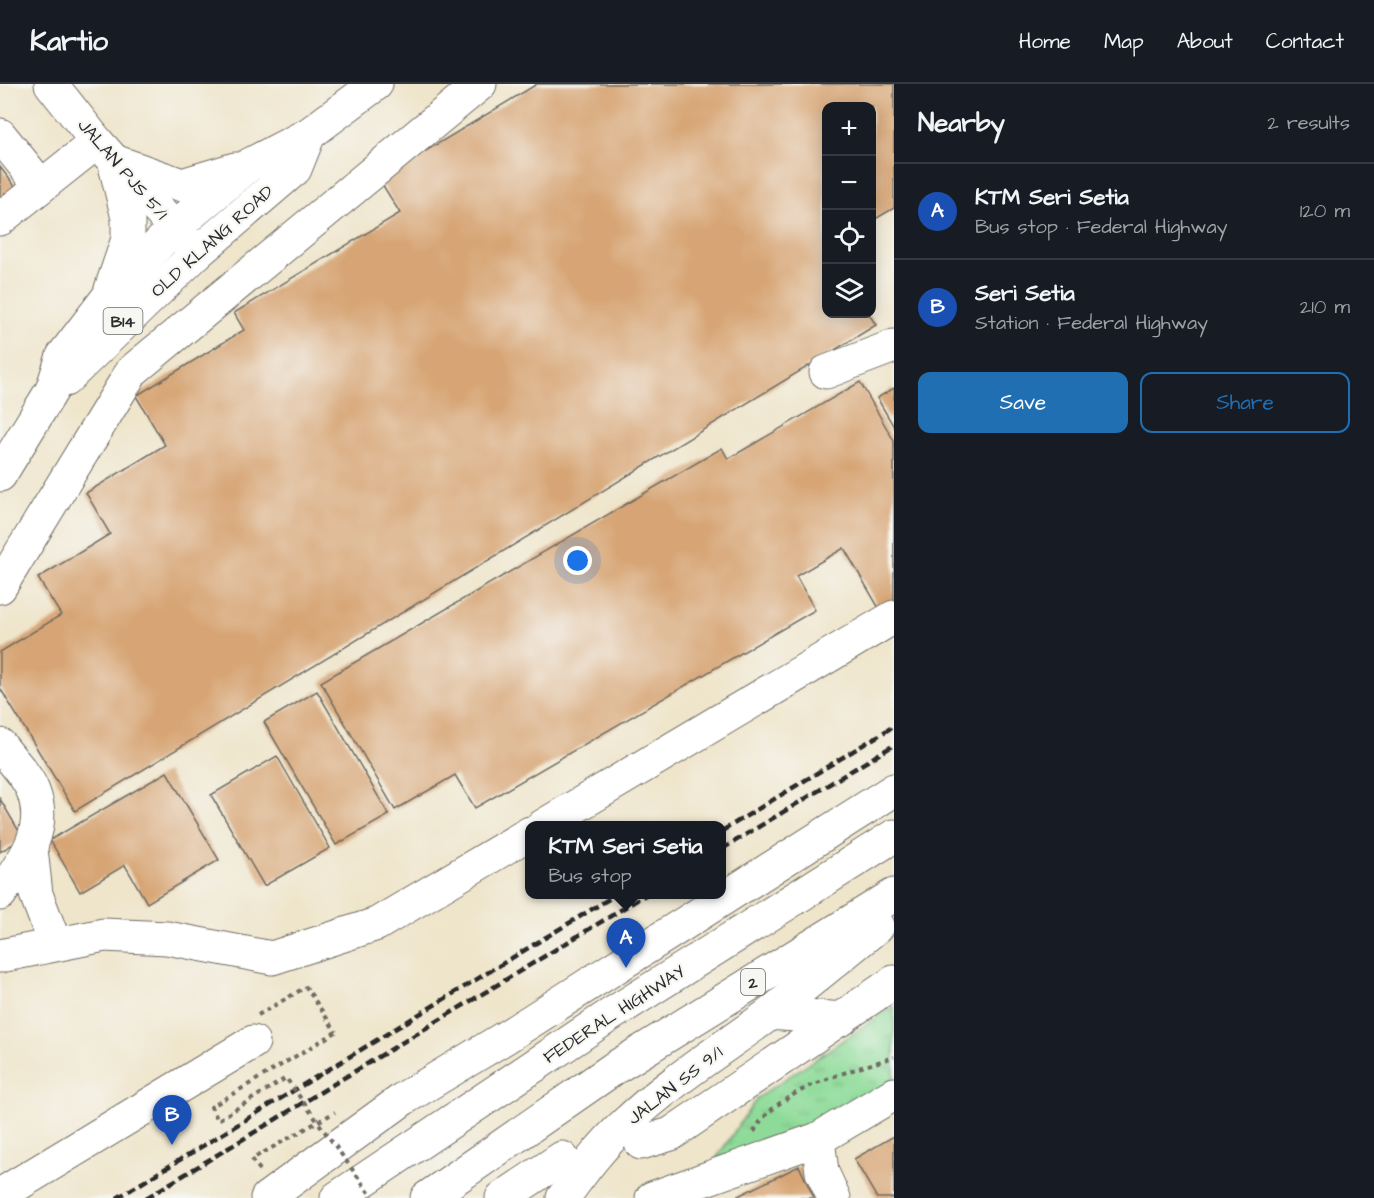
<!DOCTYPE html>
<html lang="en">
<head>
<meta charset="utf-8">
<style>
	:root { --surface:#171b24; --page:#242831; --text:#f1f3f6; --muted:#9ea1a6; --line:#363941; --accent:#1f6fb2 }
	body { margin:0; font-family:"Architects Daughter",sans-serif; background:var(--page); color:var(--text) }
	.controls { position:absolute; right:18px; top:18px; display:grid; overflow:hidden; border-radius:12px; box-shadow:0 3px 15px #0003 }
	.controls button { width:54px; height:54px; display:grid; place-items:center; padding:0; border:0; border-bottom:2px solid var(--line); background:var(--surface); color:var(--text); font:30px sans-serif }
	.you { position:absolute; left:578px; top:477px; width:21px; height:21px; margin:-15px; border:4px solid #fff; border-radius:50%; background:#1a73e8; box-shadow:0 0 0 9px #1a73e833 }
	.badge { display:grid; place-items:center; width:39px; height:39px; border-radius:50%; background:var(--accent); color:#fff; font-size:20px; font-weight:700 }
	.pin { position:absolute; translate:-50% -50px; filter:drop-shadow(0 2px 3px #0008) }
	.pin::after { content:''; position:absolute; top:32px; width:21px; height:18px; background:inherit; clip-path:polygon(0 0,100% 0,50% 100%) }
	.popup { position:absolute; left:525px; top:737px; width:201px; height:78px; box-sizing:border-box; display:grid; place-content:center; border-radius:12px; background:var(--surface); filter:drop-shadow(0 2px 4px #0005); font-size:20px; white-space:nowrap; color:var(--muted) }
	.popup b { font-size:22px; color:var(--text) }
	.popup::after { content:''; position:absolute; left:50%; top:100%; margin-left:-12px; border:12px solid transparent; border-top-color:var(--surface) }
	.list { margin:0; padding:0; list-style:none }
	h2 { display:flex; justify-content:space-between; align-items:center; height:78px; margin:0; padding:0 24px; font-size:26px }
	h2 small { font-size:20px; font-weight:400; color:var(--muted) }
	.list li { display:grid; grid-template-columns:39px 1fr auto; gap:18px; align-items:center; box-sizing:border-box; height:96px; padding:0 24px; border-top:2px solid var(--line) }
	.list b { display:block; font-size:22px; white-space:nowrap }
	.list p { margin:0; font-size:20px; white-space:nowrap; color:var(--muted) }
	.list em { font-size:20px; font-style:normal; color:var(--muted) }
	.actions { display:flex; gap:12px; padding:18px 24px }
	.actions a { flex:1; padding:14px 0; border:2px solid var(--accent); border-radius:12px; text-align:center; font-size:21px; color:var(--accent) }
	.actions .main { background:var(--accent); color:#fff }
	.icon { flex:none; width:33px; height:33px; fill:none; stroke:currentColor; stroke-width:2; stroke-linecap:round; stroke-linejoin:round }
	.map { position:relative; flex:none; width:894px; height:1114px; overflow:hidden }
	header { display:flex; align-items:center; gap:36px; box-sizing:border-box; height:84px; padding:0 30px; background:var(--surface); border-bottom:2px solid var(--line) }
	header strong { font-size:28px }
	nav { display:flex; gap:33px; margin-inline-start:auto; font-size:21px }
	main { display:flex }
	aside { flex:1; background:var(--surface) }
	.map>svg:first-child { display:block }
</style>
</head>
<body>
<header>
<strong>Kartio</strong>
<nav><a>Home</a><a>Map</a><a>About</a><a>Contact</a></nav>
</header>
<main>
<div class="map">
<svg width="894" height="1114" viewBox="0 0 894 1114">
	<defs>
		<pattern id="grass-tufts" width="24" height="20" patternUnits="userSpaceOnUse" patternTransform="scale(1.5)"><rect width="24" height="20" fill="#8edb99"/><path d="M3 7l-1-3M5 7V3M7 7l1-3M15 17l-1-3M17 17v-4M19 17l1-3" fill="none" stroke="#7bbc84"/></pattern>
	</defs>
	<rect width="100%" height="100%" fill="#f6f6f2"/>
	<filter id="ink" filterUnits="userSpaceOnUse"><feTurbulence type="fractalNoise" baseFrequency=".0167" numOctaves="2"/><feDisplacementMap in="SourceGraphic" scale="12" xChannelSelector="R" yChannelSelector="G"/><feConvolveMatrix kernelMatrix="1 2 1 2 8 2 1 2 1" color-interpolation-filters="sRGB"/></filter>
	<filter id="wash" filterUnits="userSpaceOnUse"><feTurbulence type="fractalNoise" baseFrequency=".008" numOctaves="4" result="noise"/><feDisplacementMap in="SourceGraphic" scale="24" xChannelSelector="R" yChannelSelector="G"/><feGaussianBlur stdDeviation="1.35" result="paint"/><feColorMatrix in="noise" values="0 0 0 0 0 0 0 0 0 0 0 0 0 0 0 0 0 1.4 0 .05"/><feComposite in="paint" operator="in"/></filter>
	<g filter="url(#wash)">
		<rect width="100%" height="100%" fill="#efe5cb"/>
		<!-- grass -->
		<polygon fill="url(#grass-tufts)" stroke="#5c8362" stroke-width="1.5" points="894,922 894,996 813,1044 716,1075 757,1014"/>
		<g id="blocks">
			<!-- building -->
			<g fill="#d7a574">
				<polygon points="537,0 894,0 894,124 872,137 872,22 826,22 826,230 869,230 876,241 75,727 0,604 0,568 61,531 38,494 110,450 86,409 165,361 136,312 244,246 234,229 400,129 379,95"/>
				<polygon points="0,83 17,105 0,119"/>
				<polygon points="860,298 894,357 894,518 880,526 844,464 796,492 815,526 475,724 455,691 395,726 321,598 722,364 728,375"/>
				<polygon points="894,304 894,343 877,314"/>
				<polygon points="317,607 389,731 336,761 264,638"/>
				<polygon points="277,672 330,764 264,802 211,711"/>
				<polygon points="167,688 219,776 147,819 125,781 80,808 50,756"/>
				<polygon points="0,715 23,754 0,768"/>
				<polygon points="894,1052 894,1114 877,1114 854,1075"/>
				<polygon points="799,1082 814,1114 734,1114"/>
			</g>
		</g>
	</g>
	<g filter="url(#ink)">
		<use href="#blocks" fill-opacity="0" stroke="#706c63" stroke-width="1.5"/>
		<g fill="none" stroke-linecap="round" stroke-linejoin="round">
			<!-- minor casing -->
			<g stroke="#706c63" stroke-width="35">
				<g id="minor">
					<polyline points="51,0 97,58 197,169"/>
					<polyline points="0,51 41,102"/>
					<polyline points="0,135 97,58"/>
					<polyline points="826,288 894,262"/>
					<polyline points="0,503 132,287 480,0"/>
					<path d="M 0,661 C 10,675 27,691 33,707 C 49,747 22,779 0,810"/>
					<polyline points="543,742 894,533"/>
					<polyline points="31,765 36,810 55,860"/>
					<polyline points="0,872 104,851 167,854 272,874 377,840 530,749"/>
					<polyline points="818,1055 822,1088 834,1114"/>
					<polyline points="641,1059 671,1050 894,898"/>
					<polyline points="0,1111 253,958"/>
					<polyline points="267,1114 403,1015 506,953 894,706"/>
					<polyline points="502,1114 562,1074"/>
					<path d="M 563,1114 C 582,1088 601,1062 625,1040 C 669,998 722,965 771,929 L 842,935"/>
					<polyline points="652,1114 818,1055 894,1010"/>
				</g>
			</g>
			<!-- major casing -->
			<g stroke="#706c63" stroke-width="35">
				<g id="major">
					<polyline points="114,77 182,101 235,85"/>
					<polyline points="111,205 128,155 128,134 114,77"/>
					<polyline points="65,296 197,169 295,85 309,50"/>
					<polyline points="0,391 52,306 63,272 109,212 174,144 249,81 309,50 376,0"/>
				</g>
			</g>
			<!-- highway casing -->
			<g stroke="#706c63" stroke-width="35">
				<g id="highway">
					<polyline points="771,929 878,842"/>
					<polyline points="337,1114 607,933 894,752"/>
					<polyline points="427,1114 613,985 894,811"/>
				</g>
			</g>
			<!-- path -->
			<g stroke="#706c63" stroke-width="4" stroke-dasharray="4.5 4.5" stroke-linecap="butt">
				<polyline points="258,931 306,903 336,948"/>
				<path d="M 754,1048 C 775,1005 851,987 894,973"/>
				<polyline points="260,1086 252,1075 335,1028"/>
			</g>
			<!-- minor -->
			<use href="#minor" stroke="#fff" stroke-width="33"/>
			<!-- major -->
			<use href="#major" stroke="#fff" stroke-width="33"/>
			<!-- highway -->
			<use href="#highway" stroke="#fff" stroke-width="33"/>
			<!-- rail -->
			<g stroke="#2b2b2b" stroke-width="4.5" stroke-dasharray="9 4.5" stroke-linecap="butt">
				<polyline points="722,747 894,642"/>
				<polyline points="722,765 894,661"/>
				<polyline points="117,1114 617,810"/>
				<polyline points="146,1114 647,810"/>
			</g>
			<!-- path-bridge -->
			<polyline stroke="#706c63" stroke-width="4" stroke-dasharray="4.5 4.5" stroke-linecap="butt" points="336,948 211,1023 218,1036 286,994 373,1114"/>
		</g>
	</g>
	<g text-anchor="middle" stroke-width="4.5" stroke-linejoin="round" paint-order="stroke">
		<!-- shield labels -->
		<g fill="#f6f6f2" stroke="#686867" stroke-width="1.5">
			<rect x="103.5" y="224" width="39" height="26" rx="4.5"/>
			<rect x="741" y="885" width="24" height="26" rx="4.5"/>
		</g>
		<g font-size="16" font-weight="bold" fill="#2b2b2b">
			<text x="123" y="243">B14</text>
			<text x="753" y="904">2</text>
		</g>
		<!-- street labels -->
		<g font-size="18" fill="#2b2b2b" stroke="#f6f6f2">
			<text transform="translate(123 85) rotate(49)" y="6">JALAN PJS 5/1</text>
			<text transform="translate(212 157) rotate(-42)" y="6">OLD KLANG ROAD</text>
			<text transform="translate(614 930) rotate(-33)" y="6">FEDERAL HIGHWAY</text>
			<text transform="translate(675 1001) rotate(-38)" y="6">JALAN SS 9/1</text>
		</g>
	</g>
</svg>
<div class="controls">
<button>+</button>
<button>−</button>
<button><svg class="icon" aria-label="locate" viewBox="0 0 24 24"><circle cx="12" cy="12" r="6"/><path d="M12 2v4M12 18v4M2 12h4M18 12h4"/></svg></button>
<button><svg class="icon" aria-label="layers" viewBox="0 0 24 24"><path d="M12 4l9 5-9 5-9-5zM3 14l9 5 9-5"/></svg></button>
</div>
<div class="you"></div>
<div class="pin badge" style="left:626px;top:884px;background:#1a4fb4">A</div>
<div class="popup"><b>KTM Seri Setia</b>Bus stop</div>
<div class="pin badge" style="left:172px;top:1061px;background:#1a4fb4">B</div>
</div>
<aside>
<h2>Nearby<small>2 results</small></h2>
<ul class="list">
<li><span class="badge" style="background:#1a4fb4">A</span><div><b>KTM Seri Setia</b><p>Bus stop · Federal Highway</p></div><em>120 m</em></li>
<li><span class="badge" style="background:#1a4fb4">B</span><div><b>Seri Setia</b><p>Station · Federal Highway</p></div><em>210 m</em></li>
</ul>
<div class="actions"><a class="main">Save</a><a>Share</a></div>
</aside>
</main>
</body>
</html>
